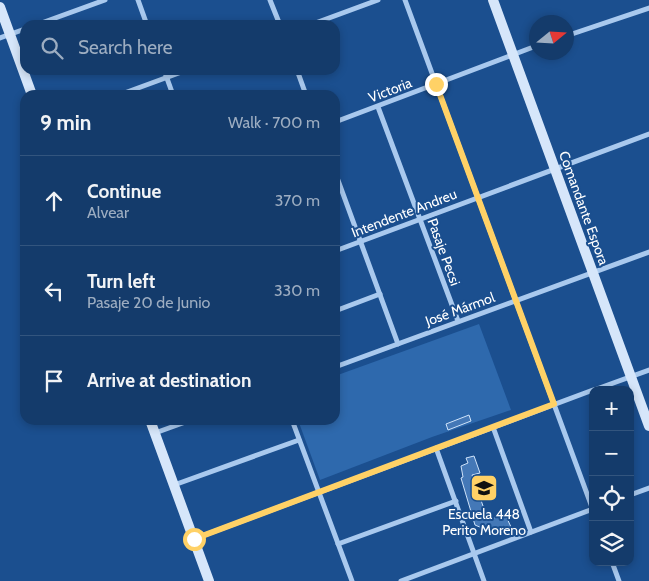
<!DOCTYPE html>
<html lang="en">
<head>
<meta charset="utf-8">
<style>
	:root { --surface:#143b6b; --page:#1d4271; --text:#f1f3f6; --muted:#9dadc1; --line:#33557e }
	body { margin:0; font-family:Cabin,sans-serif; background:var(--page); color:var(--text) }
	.controls { position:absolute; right:15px; bottom:15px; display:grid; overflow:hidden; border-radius:10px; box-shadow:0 2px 8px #0003 }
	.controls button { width:45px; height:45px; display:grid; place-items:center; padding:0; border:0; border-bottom:1px solid var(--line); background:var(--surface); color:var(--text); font:25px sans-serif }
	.compass { position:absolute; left:529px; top:15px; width:45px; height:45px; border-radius:50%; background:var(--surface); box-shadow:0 2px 8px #0003; rotate:72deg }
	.stop { position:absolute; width:15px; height:15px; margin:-11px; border:4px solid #ffd166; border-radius:50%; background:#fff }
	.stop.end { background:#ffd166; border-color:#fff; box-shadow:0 1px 5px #0008 }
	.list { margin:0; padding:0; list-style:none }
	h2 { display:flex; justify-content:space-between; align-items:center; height:65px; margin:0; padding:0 20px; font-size:21px }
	h2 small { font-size:16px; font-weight:400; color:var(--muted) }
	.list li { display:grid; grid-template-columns:32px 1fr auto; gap:15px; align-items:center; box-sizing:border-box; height:90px; padding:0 20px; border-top:1px solid var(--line) }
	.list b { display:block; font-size:19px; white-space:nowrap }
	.list p { margin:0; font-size:16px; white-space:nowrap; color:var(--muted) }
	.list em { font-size:16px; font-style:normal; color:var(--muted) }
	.icon { flex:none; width:28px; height:28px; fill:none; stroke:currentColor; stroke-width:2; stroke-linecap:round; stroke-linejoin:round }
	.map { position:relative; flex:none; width:649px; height:581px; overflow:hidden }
	.search { position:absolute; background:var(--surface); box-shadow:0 2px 8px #0003; left:20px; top:20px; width:320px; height:55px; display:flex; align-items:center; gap:12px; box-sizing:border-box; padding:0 18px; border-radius:15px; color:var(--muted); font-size:19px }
	.panel { position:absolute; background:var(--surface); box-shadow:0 2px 8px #0003; left:20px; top:90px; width:320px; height:335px; border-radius:15px }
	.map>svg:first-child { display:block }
</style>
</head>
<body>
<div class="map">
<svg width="649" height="581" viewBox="0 0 649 581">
	<rect width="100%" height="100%" fill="#1b4f8f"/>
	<!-- green -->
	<polygon fill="#2e69ad" points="479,324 511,410 432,437 320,480 298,420 335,420 335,376"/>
	<!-- building -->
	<g fill="#4478b7" stroke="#cfe3fa">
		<polygon points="469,415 471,421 448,430 446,424"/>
		<polygon points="474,456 480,473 472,475 488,520 505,514 511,527 492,534 489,527 482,528 475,525 461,478 463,477 461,466 468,463 466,458"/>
	</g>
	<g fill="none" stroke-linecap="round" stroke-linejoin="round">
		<!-- street -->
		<g stroke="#a9c9ee" stroke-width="5">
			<polyline points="138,0 147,25"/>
			<polyline points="270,0 280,25"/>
			<polyline points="405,0 593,510"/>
			<polyline points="36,25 105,0"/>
			<polyline points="310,25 378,0"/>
			<polyline points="566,36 649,8"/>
			<polyline points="0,38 25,29"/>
			<polyline points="164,70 173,95"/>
			<polyline points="297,70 306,95"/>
			<polyline points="119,95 187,70"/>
			<polyline points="378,107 458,321"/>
			<polyline points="335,122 536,46"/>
			<polyline points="335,172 398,344"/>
			<polyline points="335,251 649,134"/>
			<polyline points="335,311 380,294"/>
			<polyline points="335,367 649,252"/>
			<polyline points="594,390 649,370"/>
			<polyline points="292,420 352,581"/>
			<polyline points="493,427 531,532"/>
			<polyline points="155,433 191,420"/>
			<polyline points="436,448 484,581"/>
			<polyline points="174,485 299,440"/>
			<polyline points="630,495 649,488"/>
			<polyline points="194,539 593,390"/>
			<polyline points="338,544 456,501"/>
			<polyline points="612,562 619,581"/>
			<polyline points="401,581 593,509"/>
		</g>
		<!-- secondary -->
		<g stroke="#d6e6fa" stroke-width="10">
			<polyline points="493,0 649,426"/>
			<polyline points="0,7 32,95"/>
			<polyline points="150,420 209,581"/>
		</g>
	</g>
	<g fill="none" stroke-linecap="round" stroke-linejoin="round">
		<!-- route -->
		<polyline stroke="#ffd166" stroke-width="6" points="194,539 554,404 436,84"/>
	</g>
	<!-- icons -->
	<defs>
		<g id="school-square" transform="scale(1.4375)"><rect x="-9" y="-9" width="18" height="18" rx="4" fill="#ffd166" stroke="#1b4f8f"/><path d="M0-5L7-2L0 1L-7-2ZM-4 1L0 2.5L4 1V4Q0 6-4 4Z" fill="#111"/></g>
	</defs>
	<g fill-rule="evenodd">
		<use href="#school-square" x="484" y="488"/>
	</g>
	<g text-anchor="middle" stroke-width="4" stroke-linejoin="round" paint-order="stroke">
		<!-- street labels -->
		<g font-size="14" fill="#fff" stroke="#1b4f8f">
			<text transform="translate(390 90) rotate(-21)" y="5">Victoria</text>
			<text transform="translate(584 208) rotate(70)" y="5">Comandante Espora</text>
			<text transform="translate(404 213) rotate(-21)" y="5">Intendente Andreu</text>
			<text transform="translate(444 252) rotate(70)" y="5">Pasaje Pecsi</text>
			<text transform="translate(460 309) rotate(-20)" y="5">José Mármol</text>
		</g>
		<!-- poi labels -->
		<g font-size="14" fill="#fff" stroke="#1b4f8f">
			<text x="484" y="519">Escuela 448<tspan x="484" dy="16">Perito Moreno</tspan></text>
		</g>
	</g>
</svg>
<div class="controls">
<button>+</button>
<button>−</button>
<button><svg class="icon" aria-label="locate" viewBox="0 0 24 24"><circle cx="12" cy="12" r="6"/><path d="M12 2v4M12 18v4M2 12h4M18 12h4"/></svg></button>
<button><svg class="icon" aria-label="layers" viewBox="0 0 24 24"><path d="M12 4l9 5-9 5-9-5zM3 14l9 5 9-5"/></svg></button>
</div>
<svg class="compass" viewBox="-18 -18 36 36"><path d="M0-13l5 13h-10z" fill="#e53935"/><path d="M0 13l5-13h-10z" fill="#9dadc1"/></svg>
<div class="stop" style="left:194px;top:539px"></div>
<div class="stop end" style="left:436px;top:84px"></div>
<div class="search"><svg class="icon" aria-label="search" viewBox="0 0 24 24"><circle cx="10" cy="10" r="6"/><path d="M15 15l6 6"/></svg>Search here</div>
<section class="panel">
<h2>9 min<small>Walk · 700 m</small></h2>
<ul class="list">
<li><svg class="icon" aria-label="ahead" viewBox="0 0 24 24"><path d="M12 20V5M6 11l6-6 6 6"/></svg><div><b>Continue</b><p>Alvear</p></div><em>370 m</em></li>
<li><svg class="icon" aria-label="left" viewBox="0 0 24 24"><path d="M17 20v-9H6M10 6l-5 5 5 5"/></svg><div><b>Turn left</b><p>Pasaje 20 de Junio</p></div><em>330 m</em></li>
<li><svg class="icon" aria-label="arrive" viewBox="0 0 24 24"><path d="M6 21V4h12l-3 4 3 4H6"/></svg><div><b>Arrive at destination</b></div></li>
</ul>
</section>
</div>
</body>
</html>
